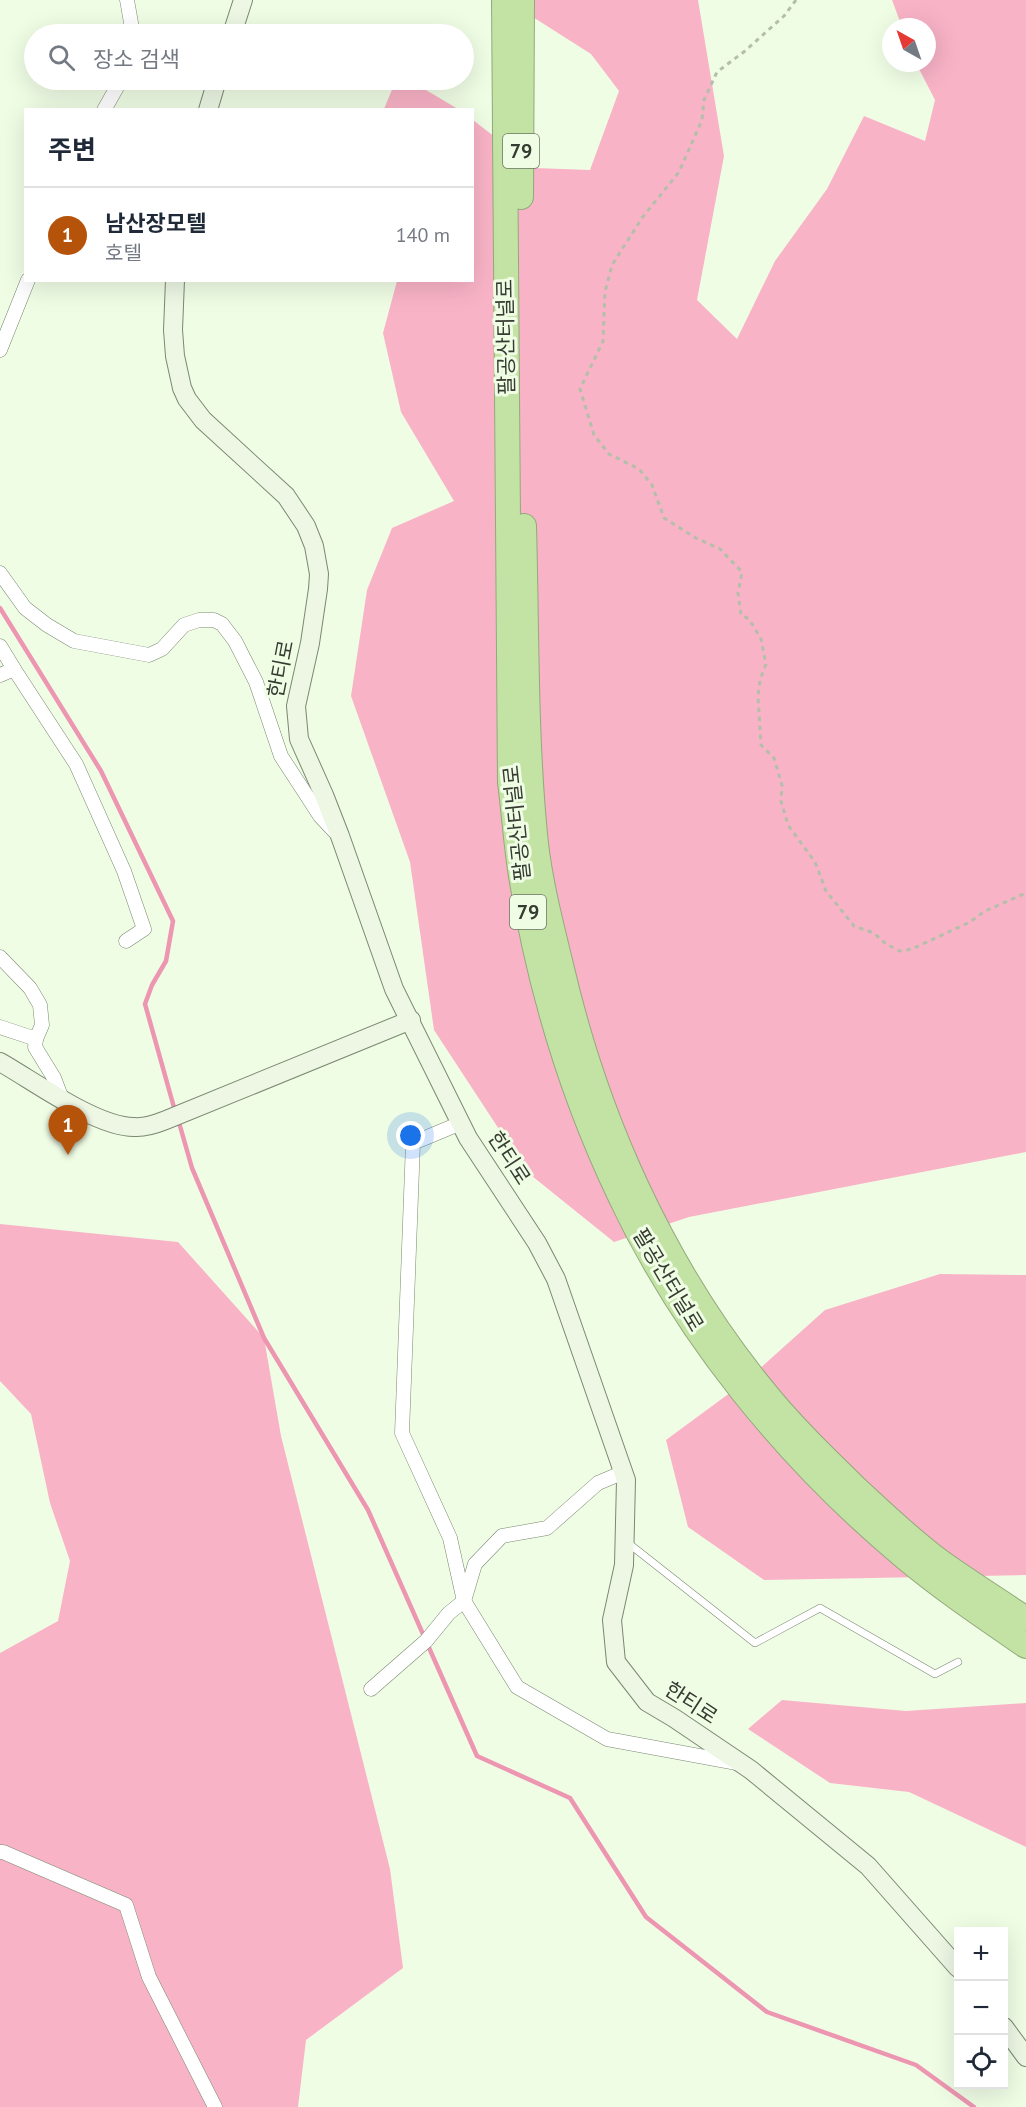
<!DOCTYPE html>
<html lang="ko">
<head>
<meta charset="utf-8">
<style>
	:root { --surface:#fff; --page:#f6f6f7; --text:#1f2937; --muted:#747a83; --line:#e0e1e3; --accent:#b45309 }
	body { margin:0; font-family:"PT Sans","Noto Sans KR",sans-serif; background:var(--page); color:var(--text) }
	.controls { position:absolute; right:18px; bottom:18px; display:grid; overflow:hidden; border-radius:0px; box-shadow:0 6px 24px #0002 }
	.controls button { width:54px; height:54px; display:grid; place-items:center; padding:0; border:0; border-bottom:2px solid var(--line); background:var(--surface); color:var(--text); font:30px sans-serif }
	.compass { position:absolute; left:882px; top:18px; width:54px; height:54px; border-radius:50%; background:var(--surface); box-shadow:0 6px 24px #0002; rotate:320deg }
	.you { position:absolute; left:411px; top:1136px; width:21px; height:21px; margin:-15px; border:4px solid #fff; border-radius:50%; background:#1a73e8; box-shadow:0 0 0 9px #1a73e833 }
	.badge { display:grid; place-items:center; width:39px; height:39px; border-radius:50%; background:var(--accent); color:#fff; font-size:20px; font-weight:700 }
	.pin { position:absolute; translate:-50% -50px; filter:drop-shadow(0 2px 3px #0008) }
	.pin::after { content:''; position:absolute; top:32px; width:21px; height:18px; background:inherit; clip-path:polygon(0 0,100% 0,50% 100%) }
	.list { margin:0; padding:0; list-style:none }
	h2 { display:flex; justify-content:space-between; align-items:center; height:78px; margin:0; padding:0 24px; font-size:26px }
	h2 small { font-size:20px; font-weight:400; color:var(--muted) }
	.list li { display:grid; grid-template-columns:39px 1fr auto; gap:18px; align-items:center; box-sizing:border-box; height:96px; padding:0 24px; border-top:2px solid var(--line) }
	.list b { display:block; font-size:22px; white-space:nowrap }
	.list p { margin:0; font-size:20px; white-space:nowrap; color:var(--muted) }
	.list em { font-size:20px; font-style:normal; color:var(--muted) }
	.icon { flex:none; width:33px; height:33px; fill:none; stroke:currentColor; stroke-width:2; stroke-linecap:round; stroke-linejoin:round }
	.map { position:relative; flex:none; width:1026px; height:2107px; overflow:hidden }
	.search { position:absolute; background:var(--surface); box-shadow:0 6px 24px #0002; left:24px; top:24px; width:450px; height:66px; display:flex; align-items:center; gap:15px; box-sizing:border-box; padding:0 21px; border-radius:33px; color:var(--muted); font-size:22px }
	.panel { position:absolute; background:var(--surface); box-shadow:0 6px 24px #0002; left:24px; top:108px; width:450px; height:174px; border-radius:0px }
	.map>svg:first-child { display:block }
</style>
</head>
<body>
<div class="map">
<svg width="1026" height="2107" viewBox="0 0 1026 2107">
	<rect width="100%" height="100%" fill="#f0fde5"/>
	<!-- green -->
	<g fill="#f9b3c7">
		<polygon points="506,0 698,0 724,156 697,300 737,339 775,261 827,189 864,116 925,141 935,100 916,63 927,63 927,27 902,27 892,0 1026,0 1026,1152 689,1217 614,1242 527,1172 434,1030 410,862 351,696 367,590 392,528 454,501 401,412 383,333 397,281 472,280 473,120 535,168 590,170 619,91 591,54"/>
		<polygon points="396,80 409,80 458,109 384,109"/>
		<polygon points="0,1224 178,1242 264,1338 281,1436 390,1869 403,1968 306,2040 298,2107 0,2107 0,1653 58,1621 70,1561 50,1503 31,1414 0,1381"/>
		<polygon points="940,1274 1026,1275 1026,1575 764,1580 688,1527 666,1440 746,1381 825,1310"/>
		<polygon points="782,1700 906,1711 1026,1703 1026,1847 909,1792 830,1783 748,1729"/>
	</g>
	<g fill="none" stroke-linecap="round" stroke-linejoin="round">
		<!-- stream -->
		<g stroke="#ed96b1" stroke-width="4.5">
			<polyline points="0,608 101,771 173,921 166,961 152,985 145,1004 175,1111"/>
			<polyline points="178,1119 192,1168 264,1338 368,1510 477,1756 570,1798 646,1917 767,2012 916,2065 974,2107"/>
		</g>
		<!-- lane casing -->
		<g stroke="#7c8872" stroke-width="8">
			<polyline id="lane" points="628,1543 755,1643 820,1608 935,1674 958,1662"/>
		</g>
		<!-- street casing -->
		<g stroke="#7c8872" stroke-width="15">
			<g id="street">
				<polyline points="127,0 133,34"/>
				<polyline points="104,110 121,80"/>
				<polyline points="0,350 28,280"/>
				<polyline points="0,573 25,608 47,625 74,641 149,655 162,649 184,625 199,620 214,620 222,624 235,641 256,682 281,756 320,816 336,833"/>
				<polyline points="0,646 14,669 0,675"/>
				<polyline points="14,669 76,764 124,871 144,929 126,941"/>
				<polyline points="0,957 30,988 40,1005 42,1025 36,1039 35,1047 54,1078 62,1099"/>
				<polyline points="0,1027 36,1039"/>
				<polyline points="461,1123 413,1143 402,1433 450,1538 464,1601 517,1687 607,1739 737,1763"/>
				<polyline points="371,1689 426,1641 449,1613 464,1601 475,1564 502,1536 547,1528 598,1483 624,1472"/>
				<polyline points="0,1852 3,1852 126,1905 149,1977 215,2107"/>
			</g>
		</g>
		<!-- secondary casing -->
		<g stroke="#7c8872" stroke-width="20">
			<g id="secondary">
				<polyline points="232,34 243,0"/>
				<polyline points="208,110 217,80"/>
				<polyline points="175,280 173,330 175,356 182,388 187,399 203,420 286,496 306,526 314,546 319,574 318,589 310,643 296,706 299,739 324,795 340,836 394,989 468,1138 537,1243 556,1279 626,1480 624,1565 612,1620 616,1662 647,1702 674,1718 751,1770 868,1866 958,1968"/>
				<path d="M 0,1062 C 34,1081 96,1127 134,1127 C 145,1128 156,1124 166,1120 L 411,1020"/>
				<polyline points="1004,2027 1026,2057"/>
			</g>
		</g>
		<!-- highway casing -->
		<g stroke="#92a97c" stroke-width="26">
			<g id="highway">
				<path d="M 504,0 L 510,782 C 514,813 516,845 521,876 C 539,985 572,1096 620,1196 C 685,1334 786,1458 903,1556 C 942,1589 984,1617 1026,1646"/>
				<polyline points="521,197 522,0"/>
				<path d="M 524,526 C 527,632 525,739 536,844 C 541,886 552,928 562,969 C 597,1119 662,1264 759,1385 C 788,1422 822,1455 855,1487 C 883,1513 911,1540 941,1562 C 969,1582 998,1600 1026,1619"/>
			</g>
		</g>
		<!-- path -->
		<polyline stroke="#b4bfab" stroke-width="3" stroke-dasharray="4.5 4.5" stroke-linecap="butt" points="796,0 784,16 745,51 717,72 704,100 702,120 679,172 642,218 612,265 605,292 603,341 580,389 594,435 609,454 639,469 652,485 664,518 696,538 720,549 742,572 738,593 741,615 749,619 761,639 766,664 760,680 758,696 761,745 774,758 782,785 781,801 788,825 815,862 826,891 854,926 874,933 886,944 900,951 912,949 970,922 985,911 1026,893"/>
		<!-- lane -->
		<use href="#lane" stroke="#fff" stroke-width="7"/>
		<!-- street -->
		<use href="#street" stroke="#fff" stroke-width="14"/>
		<!-- secondary -->
		<use href="#secondary" stroke="#edf7e4" stroke-width="18"/>
		<!-- highway -->
		<use href="#highway" stroke="#c3e3a4" stroke-width="24"/>
	</g>
	<g text-anchor="middle" stroke-width="6" stroke-linejoin="round" paint-order="stroke">
		<!-- shield labels -->
		<g fill="#f0fde5" stroke="#6e7668" stroke-width="1.5">
			<rect x="503" y="134" width="36" height="34" rx="4.5"/>
			<rect x="510" y="895" width="36" height="34" rx="4.5"/>
		</g>
		<g font-size="20" font-weight="bold" fill="#373c32">
			<text x="521" y="158">79</text>
			<text x="528" y="919">79</text>
		</g>
		<!-- street labels -->
		<g font-size="21" fill="#373c32" stroke="#f0fde5">
			<text transform="translate(506 337) rotate(-91)" y="7">팔공산터널로</text>
			<text transform="translate(281 669) rotate(-79)" y="7">한티로</text>
			<text transform="translate(517 823) rotate(-96)" y="7">팔공산터널로</text>
			<text transform="translate(509 1158) rotate(57)" y="7">한티로</text>
			<text transform="translate(668 1280) rotate(59)" y="7">팔공산터널로</text>
			<text transform="translate(691 1703) rotate(33)" y="7">한티로</text>
		</g>
	</g>
</svg>
<div class="controls">
<button>+</button>
<button>−</button>
<button><svg class="icon" aria-label="locate" viewBox="0 0 24 24"><circle cx="12" cy="12" r="6"/><path d="M12 2v4M12 18v4M2 12h4M18 12h4"/></svg></button>
</div>
<svg class="compass" viewBox="-18 -18 36 36"><path d="M0-13l5 13h-10z" fill="#e53935"/><path d="M0 13l5-13h-10z" fill="#747a83"/></svg>
<div class="you"></div>
<div class="pin badge" style="left:68px;top:1155px">1</div>
<div class="search"><svg class="icon" aria-label="search" viewBox="0 0 24 24"><circle cx="10" cy="10" r="6"/><path d="M15 15l6 6"/></svg>장소 검색</div>
<section class="panel">
<h2>주변<small></small></h2>
<ul class="list">
<li><span class="badge">1</span><div><b>남산장모텔</b><p>호텔</p></div><em>140 m</em></li>
</ul>
</section>
</div>
</body>
</html>
